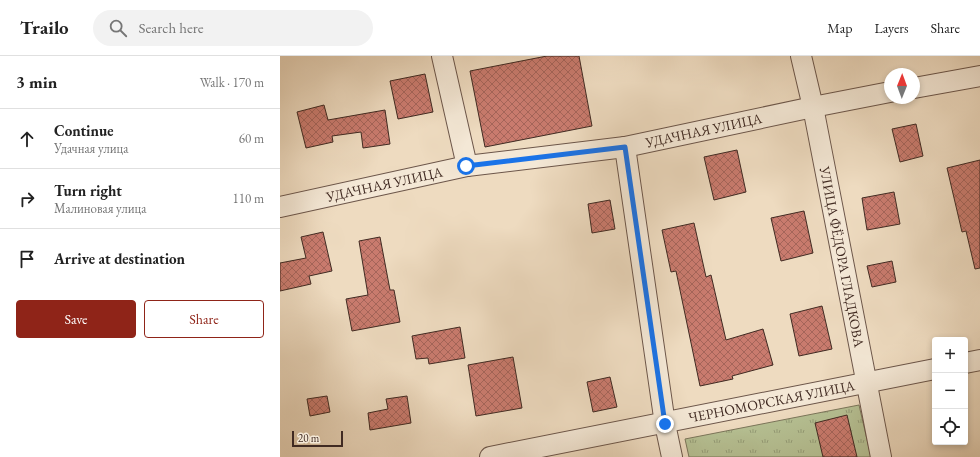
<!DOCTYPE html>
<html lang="en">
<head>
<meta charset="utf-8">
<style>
	:root { --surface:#fff; --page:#f2f2f2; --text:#222; --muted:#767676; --line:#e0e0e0; --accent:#8f2418 }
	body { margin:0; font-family:"EB Garamond",serif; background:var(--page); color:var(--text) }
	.controls { position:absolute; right:12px; bottom:12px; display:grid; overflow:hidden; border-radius:4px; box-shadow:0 2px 6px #0003 }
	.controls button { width:36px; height:36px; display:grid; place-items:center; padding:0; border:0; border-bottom:1px solid var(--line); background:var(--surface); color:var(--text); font:20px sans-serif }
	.compass { position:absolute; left:604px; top:12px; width:36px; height:36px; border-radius:50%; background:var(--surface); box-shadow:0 2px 6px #0003; rotate:1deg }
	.scale { position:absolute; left:12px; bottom:10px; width:51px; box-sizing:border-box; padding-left:4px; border:2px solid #402a22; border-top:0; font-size:11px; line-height:14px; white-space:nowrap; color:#402a22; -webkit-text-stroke:3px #f4e8d6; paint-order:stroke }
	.stop { position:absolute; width:12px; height:12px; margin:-9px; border:3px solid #1a73e8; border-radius:50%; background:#fff }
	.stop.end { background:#1a73e8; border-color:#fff; box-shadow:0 1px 4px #0008 }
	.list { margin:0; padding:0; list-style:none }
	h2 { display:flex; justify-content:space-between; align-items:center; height:52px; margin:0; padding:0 16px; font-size:17px }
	h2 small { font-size:13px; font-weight:400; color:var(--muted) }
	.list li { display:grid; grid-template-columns:26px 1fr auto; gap:12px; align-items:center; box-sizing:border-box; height:60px; padding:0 16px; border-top:1px solid var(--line) }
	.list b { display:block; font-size:15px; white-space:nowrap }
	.list p { margin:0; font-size:13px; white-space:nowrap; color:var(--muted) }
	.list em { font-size:13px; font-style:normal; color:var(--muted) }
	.actions { display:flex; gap:8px; padding:12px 16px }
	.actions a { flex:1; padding:9px 0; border:1px solid var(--accent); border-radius:4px; text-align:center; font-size:14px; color:var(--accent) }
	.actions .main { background:var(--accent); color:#fff }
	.icon { flex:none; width:22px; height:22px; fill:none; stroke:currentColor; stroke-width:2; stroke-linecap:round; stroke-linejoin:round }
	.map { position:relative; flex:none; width:700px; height:401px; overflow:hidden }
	header { display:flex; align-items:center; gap:24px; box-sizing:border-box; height:56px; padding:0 20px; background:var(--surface); border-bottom:1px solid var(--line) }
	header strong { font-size:19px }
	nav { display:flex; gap:22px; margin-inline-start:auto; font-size:14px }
	.search { width:280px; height:36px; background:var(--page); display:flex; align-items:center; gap:10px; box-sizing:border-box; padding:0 14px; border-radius:22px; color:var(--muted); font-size:15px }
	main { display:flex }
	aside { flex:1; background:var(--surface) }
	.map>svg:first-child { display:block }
</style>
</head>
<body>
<header>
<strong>Trailo</strong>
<div class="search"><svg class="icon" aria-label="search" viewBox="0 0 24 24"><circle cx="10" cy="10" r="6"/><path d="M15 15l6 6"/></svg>Search here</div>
<nav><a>Map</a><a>Layers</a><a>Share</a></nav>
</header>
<main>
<aside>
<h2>3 min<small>Walk · 170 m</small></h2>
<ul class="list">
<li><svg class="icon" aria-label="ahead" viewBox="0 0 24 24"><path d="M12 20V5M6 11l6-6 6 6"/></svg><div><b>Continue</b><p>Удачная улица</p></div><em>60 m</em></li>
<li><svg class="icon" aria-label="right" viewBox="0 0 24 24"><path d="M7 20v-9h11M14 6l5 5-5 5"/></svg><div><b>Turn right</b><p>Малиновая улица</p></div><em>110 m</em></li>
<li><svg class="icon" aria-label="arrive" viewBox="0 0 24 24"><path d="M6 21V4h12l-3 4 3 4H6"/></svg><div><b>Arrive at destination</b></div></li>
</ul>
<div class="actions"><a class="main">Save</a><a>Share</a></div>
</aside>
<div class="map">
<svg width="700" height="401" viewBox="0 0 700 401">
	<defs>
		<pattern id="grass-tufts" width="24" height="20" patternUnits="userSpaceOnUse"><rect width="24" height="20" fill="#b6c194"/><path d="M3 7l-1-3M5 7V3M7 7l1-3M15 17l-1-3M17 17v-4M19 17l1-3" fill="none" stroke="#959d78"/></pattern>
		<pattern id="building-cross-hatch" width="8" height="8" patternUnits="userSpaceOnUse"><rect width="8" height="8" fill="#c97b6e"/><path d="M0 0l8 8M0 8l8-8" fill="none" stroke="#a5655a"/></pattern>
	</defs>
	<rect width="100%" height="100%" fill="#eedbc0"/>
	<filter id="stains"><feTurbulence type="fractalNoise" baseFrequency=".005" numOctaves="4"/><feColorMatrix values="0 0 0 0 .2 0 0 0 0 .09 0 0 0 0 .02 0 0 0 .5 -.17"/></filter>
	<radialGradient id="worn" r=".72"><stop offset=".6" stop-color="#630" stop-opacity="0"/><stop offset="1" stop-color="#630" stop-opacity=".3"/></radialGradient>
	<!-- grass -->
	<polygon fill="url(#grass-tufts)" stroke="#7b765b" points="579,349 591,401 409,401 405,383"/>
	<!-- building -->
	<g fill="url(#building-cross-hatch)" stroke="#402a22">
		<polygon points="267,0 299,0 312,70 205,91 190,15"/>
		<polygon points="145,18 153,56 118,63 110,25"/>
		<polygon points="44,49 48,64 105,54 110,88 83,92 81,76 52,80 53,86 26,92 17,56"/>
		<polygon points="636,68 643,100 620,106 612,73"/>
		<polygon points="457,94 466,136 434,144 424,101"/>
		<polygon points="700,104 700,212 695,213 686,175 682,176 667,112"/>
		<polygon points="614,136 620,168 587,174 582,142"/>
		<polygon points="330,144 335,173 312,177 308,148"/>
		<polygon points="524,155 533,197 501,205 491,162"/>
		<polygon points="414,167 426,221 431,219 446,284 483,273 493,309 452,320 453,323 420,330 396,215 391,216 382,174"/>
		<polygon points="43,176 52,215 29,220 31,228 0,235 0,207 26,202 21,181"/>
		<polygon points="100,181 110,234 114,234 120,266 72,275 66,243 88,239 79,185"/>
		<polygon points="612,205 616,226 592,231 587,210"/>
		<polygon points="542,250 552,293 519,300 510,258"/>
		<polygon points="180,271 185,302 149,308 148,302 136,303 132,280"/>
		<polygon points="233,301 242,352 196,360 188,309"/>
		<polygon points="330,321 337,351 313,356 307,326"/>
		<polygon points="47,340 50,356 30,360 27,343"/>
		<polygon points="127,340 131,367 90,374 88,357 108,353 106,343"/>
		<polygon points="567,359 577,401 543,401 535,367"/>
	</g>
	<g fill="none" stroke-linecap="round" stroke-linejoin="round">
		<!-- minor casing -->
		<g stroke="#6c564a" stroke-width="22">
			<g id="minor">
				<polyline points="162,0 187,110"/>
				<path id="s1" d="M 521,0 L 533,51 L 601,401"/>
				<polyline points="634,32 700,20"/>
				<polyline points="345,91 385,368 392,401"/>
				<path id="s2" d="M 0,151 L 187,110 L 345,91 L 533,51 L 610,36"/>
				<polyline points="685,307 700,304"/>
				<path id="s3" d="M 210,401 L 655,313"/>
			</g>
		</g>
		<!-- minor -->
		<use href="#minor" stroke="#f4e8d6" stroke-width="20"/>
	</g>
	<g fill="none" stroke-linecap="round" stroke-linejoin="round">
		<!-- route -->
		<polyline stroke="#1a73e8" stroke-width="5" points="186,110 345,91 385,368"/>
	</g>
	<g text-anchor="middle" stroke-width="4" stroke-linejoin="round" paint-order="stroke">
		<!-- street labels -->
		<g font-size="14" fill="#402a22" stroke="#f4e8d6">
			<text dy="5" stroke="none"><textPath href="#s2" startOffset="431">УДАЧНАЯ УЛИЦА</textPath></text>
			<text dy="5" stroke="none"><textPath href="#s2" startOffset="107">УДАЧНАЯ УЛИЦА</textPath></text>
			<text dy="5" stroke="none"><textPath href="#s1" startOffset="205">УЛИЦА ФЁДОРА ГЛАДКОВА</textPath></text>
			<text dy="5" stroke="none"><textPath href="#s3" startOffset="287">ЧЕРНОМОРСКАЯ УЛИЦА</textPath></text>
		</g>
	</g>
	<rect width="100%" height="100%" filter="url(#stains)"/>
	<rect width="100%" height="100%" fill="url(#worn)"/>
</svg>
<div class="controls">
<button>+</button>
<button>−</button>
<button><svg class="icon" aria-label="locate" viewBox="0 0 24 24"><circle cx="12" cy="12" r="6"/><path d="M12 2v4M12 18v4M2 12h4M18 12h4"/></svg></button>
</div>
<svg class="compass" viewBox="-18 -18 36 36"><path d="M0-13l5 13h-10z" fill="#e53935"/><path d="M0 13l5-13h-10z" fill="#767676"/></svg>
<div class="scale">20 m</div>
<div class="stop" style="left:186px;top:110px"></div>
<div class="stop end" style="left:385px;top:368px"></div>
</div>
</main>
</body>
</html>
